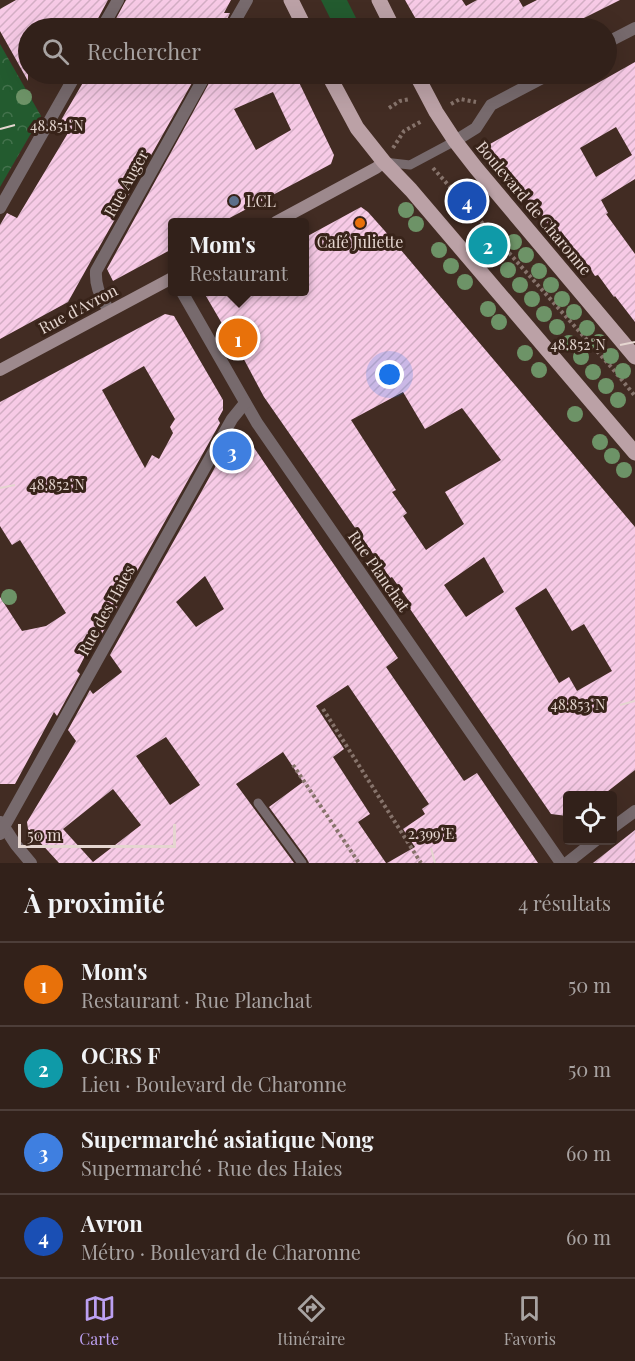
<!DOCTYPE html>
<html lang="fr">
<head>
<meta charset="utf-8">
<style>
	:root { --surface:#32211a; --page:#3d2e27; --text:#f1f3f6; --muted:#a8a3a2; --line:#4d3e39; --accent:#bca0f2 }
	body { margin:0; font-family:"Playfair Display",serif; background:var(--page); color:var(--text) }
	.controls { position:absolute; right:18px; bottom:18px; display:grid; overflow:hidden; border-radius:6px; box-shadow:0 6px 24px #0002 }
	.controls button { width:54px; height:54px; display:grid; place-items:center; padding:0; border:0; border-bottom:2px solid var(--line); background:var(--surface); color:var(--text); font:30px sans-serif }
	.scale { position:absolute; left:18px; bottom:15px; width:158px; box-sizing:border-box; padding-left:6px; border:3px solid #e5d6d0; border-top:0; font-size:16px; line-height:21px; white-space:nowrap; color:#e5d6d0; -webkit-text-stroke:4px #382319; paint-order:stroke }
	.you { position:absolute; left:390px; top:375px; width:21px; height:21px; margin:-15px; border:4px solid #fff; border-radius:50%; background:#1a73e8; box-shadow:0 0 0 9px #1a73e833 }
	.badge { display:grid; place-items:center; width:39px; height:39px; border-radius:50%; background:var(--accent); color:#fff; font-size:20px; font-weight:700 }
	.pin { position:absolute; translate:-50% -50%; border:3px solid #fff; box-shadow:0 2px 6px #0006 }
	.popup { position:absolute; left:168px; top:218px; width:141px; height:78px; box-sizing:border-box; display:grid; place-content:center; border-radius:6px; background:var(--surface); filter:drop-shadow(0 2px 4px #0005); font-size:20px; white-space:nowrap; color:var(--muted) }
	.popup b { font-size:22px; color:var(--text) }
	.popup::after { content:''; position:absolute; left:50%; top:100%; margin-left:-12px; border:12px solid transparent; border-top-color:var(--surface) }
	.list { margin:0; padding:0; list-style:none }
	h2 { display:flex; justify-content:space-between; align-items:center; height:78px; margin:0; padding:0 24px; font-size:26px }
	h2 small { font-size:20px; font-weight:400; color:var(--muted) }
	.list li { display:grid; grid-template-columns:39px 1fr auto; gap:18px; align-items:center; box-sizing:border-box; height:84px; padding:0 24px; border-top:2px solid var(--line) }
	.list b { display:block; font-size:22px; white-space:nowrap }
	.list p { margin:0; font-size:20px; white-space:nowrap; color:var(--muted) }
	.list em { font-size:20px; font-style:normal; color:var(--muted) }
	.icon { flex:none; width:33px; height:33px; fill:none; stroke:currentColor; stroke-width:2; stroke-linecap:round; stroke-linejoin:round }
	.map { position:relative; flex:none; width:635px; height:863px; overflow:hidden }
	.search { position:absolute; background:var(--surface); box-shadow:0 6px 24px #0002; left:18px; right:18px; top:18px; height:66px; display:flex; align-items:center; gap:15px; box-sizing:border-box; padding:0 21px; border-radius:33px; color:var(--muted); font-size:22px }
	.sheet { height:414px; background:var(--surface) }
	nav { display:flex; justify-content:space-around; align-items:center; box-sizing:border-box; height:84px; border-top:2px solid var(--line); background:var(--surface); font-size:16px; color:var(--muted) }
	nav a { display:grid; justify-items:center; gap:3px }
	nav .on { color:var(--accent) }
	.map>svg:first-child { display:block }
</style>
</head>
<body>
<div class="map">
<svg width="635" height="863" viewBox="0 0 635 863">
	<defs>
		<pattern id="park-crowns" width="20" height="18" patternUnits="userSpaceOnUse" patternTransform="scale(1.5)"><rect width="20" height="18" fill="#235b2f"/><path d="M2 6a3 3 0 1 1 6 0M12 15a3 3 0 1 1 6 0" fill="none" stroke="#43724c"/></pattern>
		<pattern id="building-hatch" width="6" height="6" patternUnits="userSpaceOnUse" patternTransform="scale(1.5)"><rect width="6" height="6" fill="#f7cae6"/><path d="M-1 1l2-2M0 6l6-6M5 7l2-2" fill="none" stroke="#d3aec4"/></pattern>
	</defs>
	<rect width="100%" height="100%" fill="#422c23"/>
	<!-- grass -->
	<polygon fill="#235b2f" points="321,0 347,0 361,28 335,28"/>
	<!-- park -->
	<polygon fill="url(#park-crowns)" points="0,44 41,116 0,187"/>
	<!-- building -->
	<g fill="url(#building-hatch)" fill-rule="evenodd">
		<polygon points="16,0 108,0 95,24 94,28 28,28 28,81 0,31 0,9"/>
		<polygon points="126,0 231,0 224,13 230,13 223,28 111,28"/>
		<polygon points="405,0 462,0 466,6 477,0 519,0 523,7 537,0 620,0 564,28 421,28"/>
		<path d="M 635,62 L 635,179 L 601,200 L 608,213 L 606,214 L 635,254 L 635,322 L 615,296 L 614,297 L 598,275 L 595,276 L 585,261 L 584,262 L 561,231 L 557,235 L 489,153 L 490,144 ZM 616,127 L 632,155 L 596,177 L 580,148 Z"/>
		<polygon points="88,74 197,74 97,251 97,250 68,302 0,339 0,225 7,213 17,218 71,128 60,122"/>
		<path d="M 214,74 L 295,74 L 334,155 L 331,164 L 222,222 L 172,222 L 172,249 L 113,281 L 107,269 ZM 273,92 L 291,130 L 256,150 L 234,109 Z"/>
		<path d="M 361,207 L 368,212 L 384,230 L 635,527 L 635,770 L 603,795 L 567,795 L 567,816 L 551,814 L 408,606 L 411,604 L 392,577 L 390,578 L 264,397 L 239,350 L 238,351 L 203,291 L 304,291 L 304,238 ZM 403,392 L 425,429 L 462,408 L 501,460 L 445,492 L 464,524 L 426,550 L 403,516 L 407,513 L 392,492 L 396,490 L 351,420 ZM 484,557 L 504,592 L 466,617 L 444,585 ZM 546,588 L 572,631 L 584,624 L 612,671 L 577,691 L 569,677 L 559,683 L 515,608 Z"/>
		<path d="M 165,314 L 174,316 L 223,400 L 223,410 L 218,419 L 220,423 L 99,639 L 96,635 L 77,671 L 80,674 L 57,716 L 54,712 L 15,784 L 0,784 L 0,597 L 22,631 L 46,626 L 66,613 L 20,540 L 12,545 L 0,526 L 0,402 ZM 144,366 L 175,419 L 170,427 L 173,433 L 159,459 L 152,455 L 145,468 L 102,390 Z"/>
		<path d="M 246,436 L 398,658 L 386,667 L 464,781 L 477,773 L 538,863 L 387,863 L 415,847 L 403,829 L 425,814 L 422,809 L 429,804 L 348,685 L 316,706 L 344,749 L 333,757 L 370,814 L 358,822 L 386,863 L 309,863 L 307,859 L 269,807 L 303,782 L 283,752 L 236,784 L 294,863 L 59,863 L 28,829 L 27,822 L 76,741 L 68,730 L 90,690 L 93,694 L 122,672 L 110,655 L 232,437 ZM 205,576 L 224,609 L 196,627 L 176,602 ZM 166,737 L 200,785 L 170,805 L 136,756 ZM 113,789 L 141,825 L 93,862 L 63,829 Z"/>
		<polygon points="635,830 635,863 593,863"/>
	</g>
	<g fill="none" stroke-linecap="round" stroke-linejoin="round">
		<!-- path -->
		<g stroke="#86736b" stroke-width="4" stroke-dasharray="3 3" stroke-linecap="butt">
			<polyline points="451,104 460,99 476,102"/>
			<polyline points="389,108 400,101 410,99"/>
			<polyline points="393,148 404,131 422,121"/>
			<polyline points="433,168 612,368 635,396"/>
			<polyline points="323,709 421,863"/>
			<polyline points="293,765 359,863"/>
		</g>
		<!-- lane -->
		<g stroke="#776a6d" stroke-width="9">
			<polyline points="384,162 410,165 455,141"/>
			<polyline points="258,803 302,863"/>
		</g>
		<!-- street -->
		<g stroke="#776a6d" stroke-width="12">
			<polyline points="102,28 118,0"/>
			<polyline points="231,28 247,0"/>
			<polyline points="606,43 635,28"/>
			<polyline points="455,141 476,128 491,105 550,74"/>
			<polyline points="0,208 76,74"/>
			<polyline points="182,292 257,423 561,863"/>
			<path d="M 109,311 C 101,296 95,288 96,271 L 206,74"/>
			<polyline points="1,822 16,845 31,863"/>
			<polyline points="612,828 635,811"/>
			<polyline points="0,834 232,419 245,403"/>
			<polyline points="567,863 596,840"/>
		</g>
		<!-- secondary -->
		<g stroke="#9d898d" stroke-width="12">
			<polyline points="276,222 376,168 384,162"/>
			<polyline points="0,370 172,278"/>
		</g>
		<!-- primary -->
		<g stroke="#bba1a6" stroke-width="15">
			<polyline points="291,0 305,28"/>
			<polyline points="379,0 393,28"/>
			<polyline points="328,74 357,128 384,162 411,190 635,453"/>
			<polyline points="416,74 436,112 455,141 476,168 635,357"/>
		</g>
	</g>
	<!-- trees -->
	<g fill="#6d9367">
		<circle cx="24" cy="97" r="8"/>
		<circle cx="406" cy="210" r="8"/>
		<circle cx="416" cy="224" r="8"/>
		<circle cx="514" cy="242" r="8"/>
		<circle cx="439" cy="250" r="8"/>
		<circle cx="496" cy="255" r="8"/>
		<circle cx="526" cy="255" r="8"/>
		<circle cx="451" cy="266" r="8"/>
		<circle cx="508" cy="270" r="8"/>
		<circle cx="539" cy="271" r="8"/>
		<circle cx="465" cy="282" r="8"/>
		<circle cx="520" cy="285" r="8"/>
		<circle cx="551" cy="285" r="8"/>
		<circle cx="532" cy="299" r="8"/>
		<circle cx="562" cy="299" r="8"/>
		<circle cx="488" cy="309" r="8"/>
		<circle cx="574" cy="312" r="8"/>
		<circle cx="544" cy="314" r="8"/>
		<circle cx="499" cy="322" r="8"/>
		<circle cx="557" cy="327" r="8"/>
		<circle cx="587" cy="328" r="8"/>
		<circle cx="599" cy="342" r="8"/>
		<circle cx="569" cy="343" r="8"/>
		<circle cx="525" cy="353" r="8"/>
		<circle cx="611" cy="356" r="8"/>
		<circle cx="581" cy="357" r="8"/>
		<circle cx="539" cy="370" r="8"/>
		<circle cx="623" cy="371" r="8"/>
		<circle cx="593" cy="372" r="8"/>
		<circle cx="606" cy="386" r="8"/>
		<circle cx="618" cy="400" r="8"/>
		<circle cx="575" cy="414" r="8"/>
		<circle cx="600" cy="442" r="8"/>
		<circle cx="612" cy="456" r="8"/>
		<circle cx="624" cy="470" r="8"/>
		<circle cx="9" cy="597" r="8"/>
	</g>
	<!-- ticks -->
	<path fill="none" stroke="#e5d6d0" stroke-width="2" d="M 0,129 L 15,125M 620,345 L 635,342M 0,488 L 15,485M 620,705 L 635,701M 431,848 L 435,863"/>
	<!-- markers -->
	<circle fill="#5c6f8a" stroke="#382319" stroke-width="2" cx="234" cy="201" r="6"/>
	<circle fill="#e8710a" stroke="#382319" stroke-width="2" cx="360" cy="223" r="6"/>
	<g text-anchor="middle" stroke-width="6" stroke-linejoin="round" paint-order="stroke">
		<!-- street labels -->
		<g font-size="16" fill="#e5d6d0" stroke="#382319">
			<text transform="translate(126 183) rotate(-61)" y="6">Rue Auger</text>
			<text transform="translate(534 208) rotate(50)" y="6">Boulevard de Charonne</text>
			<text transform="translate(78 309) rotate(-28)" y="6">Rue d'Avron</text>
			<text transform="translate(379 571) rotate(55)" y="6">Rue Planchat</text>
			<text transform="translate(106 610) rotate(-61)" y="6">Rue des Haies</text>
		</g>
		<!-- poi labels -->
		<g font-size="16" fill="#e5d6d0" stroke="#382319" text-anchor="start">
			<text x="246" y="207">LCL</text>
			<text x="360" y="248" text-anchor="middle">Café Juliette</text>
		</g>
	</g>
	<g font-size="15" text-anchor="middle" fill="#e5d6d0" stroke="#382319" stroke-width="6" stroke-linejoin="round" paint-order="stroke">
		<text x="57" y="131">48.851°N</text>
		<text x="578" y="350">48.852°N</text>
		<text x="57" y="490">48.852°N</text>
		<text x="578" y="710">48.853°N</text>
		<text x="431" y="839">2.399°E</text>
	</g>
</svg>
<div class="controls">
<button><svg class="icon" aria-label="locate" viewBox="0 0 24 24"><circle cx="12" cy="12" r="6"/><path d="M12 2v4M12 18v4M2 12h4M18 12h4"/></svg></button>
</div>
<div class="scale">50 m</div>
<div class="you"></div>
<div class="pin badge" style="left:238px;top:338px;background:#e8710a">1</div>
<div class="popup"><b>Mom's</b>Restaurant</div>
<div class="pin badge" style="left:488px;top:245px;background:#0f9aa8">2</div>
<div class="pin badge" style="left:232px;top:451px;background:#3f7fe0">3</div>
<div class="pin badge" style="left:467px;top:201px;background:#1a4fb4">4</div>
<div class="search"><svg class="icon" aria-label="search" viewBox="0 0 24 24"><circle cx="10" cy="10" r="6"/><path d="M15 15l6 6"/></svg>Rechercher</div>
</div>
<section class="sheet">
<h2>À proximité<small>4 résultats</small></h2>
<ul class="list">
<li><span class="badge" style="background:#e8710a">1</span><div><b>Mom's</b><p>Restaurant · Rue Planchat</p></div><em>50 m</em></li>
<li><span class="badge" style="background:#0f9aa8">2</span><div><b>OCRS F</b><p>Lieu · Boulevard de Charonne</p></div><em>50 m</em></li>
<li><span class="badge" style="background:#3f7fe0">3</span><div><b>Supermarché asiatique Nong</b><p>Supermarché · Rue des Haies</p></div><em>60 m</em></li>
<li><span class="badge" style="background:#1a4fb4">4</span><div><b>Avron</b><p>Métro · Boulevard de Charonne</p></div><em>60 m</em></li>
</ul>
</section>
<nav>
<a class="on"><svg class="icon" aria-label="map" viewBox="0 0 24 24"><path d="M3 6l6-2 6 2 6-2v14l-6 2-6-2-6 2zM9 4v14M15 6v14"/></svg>Carte</a>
<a><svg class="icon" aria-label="directions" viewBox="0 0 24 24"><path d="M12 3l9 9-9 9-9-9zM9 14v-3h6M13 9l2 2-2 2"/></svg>Itinéraire</a>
<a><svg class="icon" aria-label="saved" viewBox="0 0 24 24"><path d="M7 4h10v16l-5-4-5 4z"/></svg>Favoris</a>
</nav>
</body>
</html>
